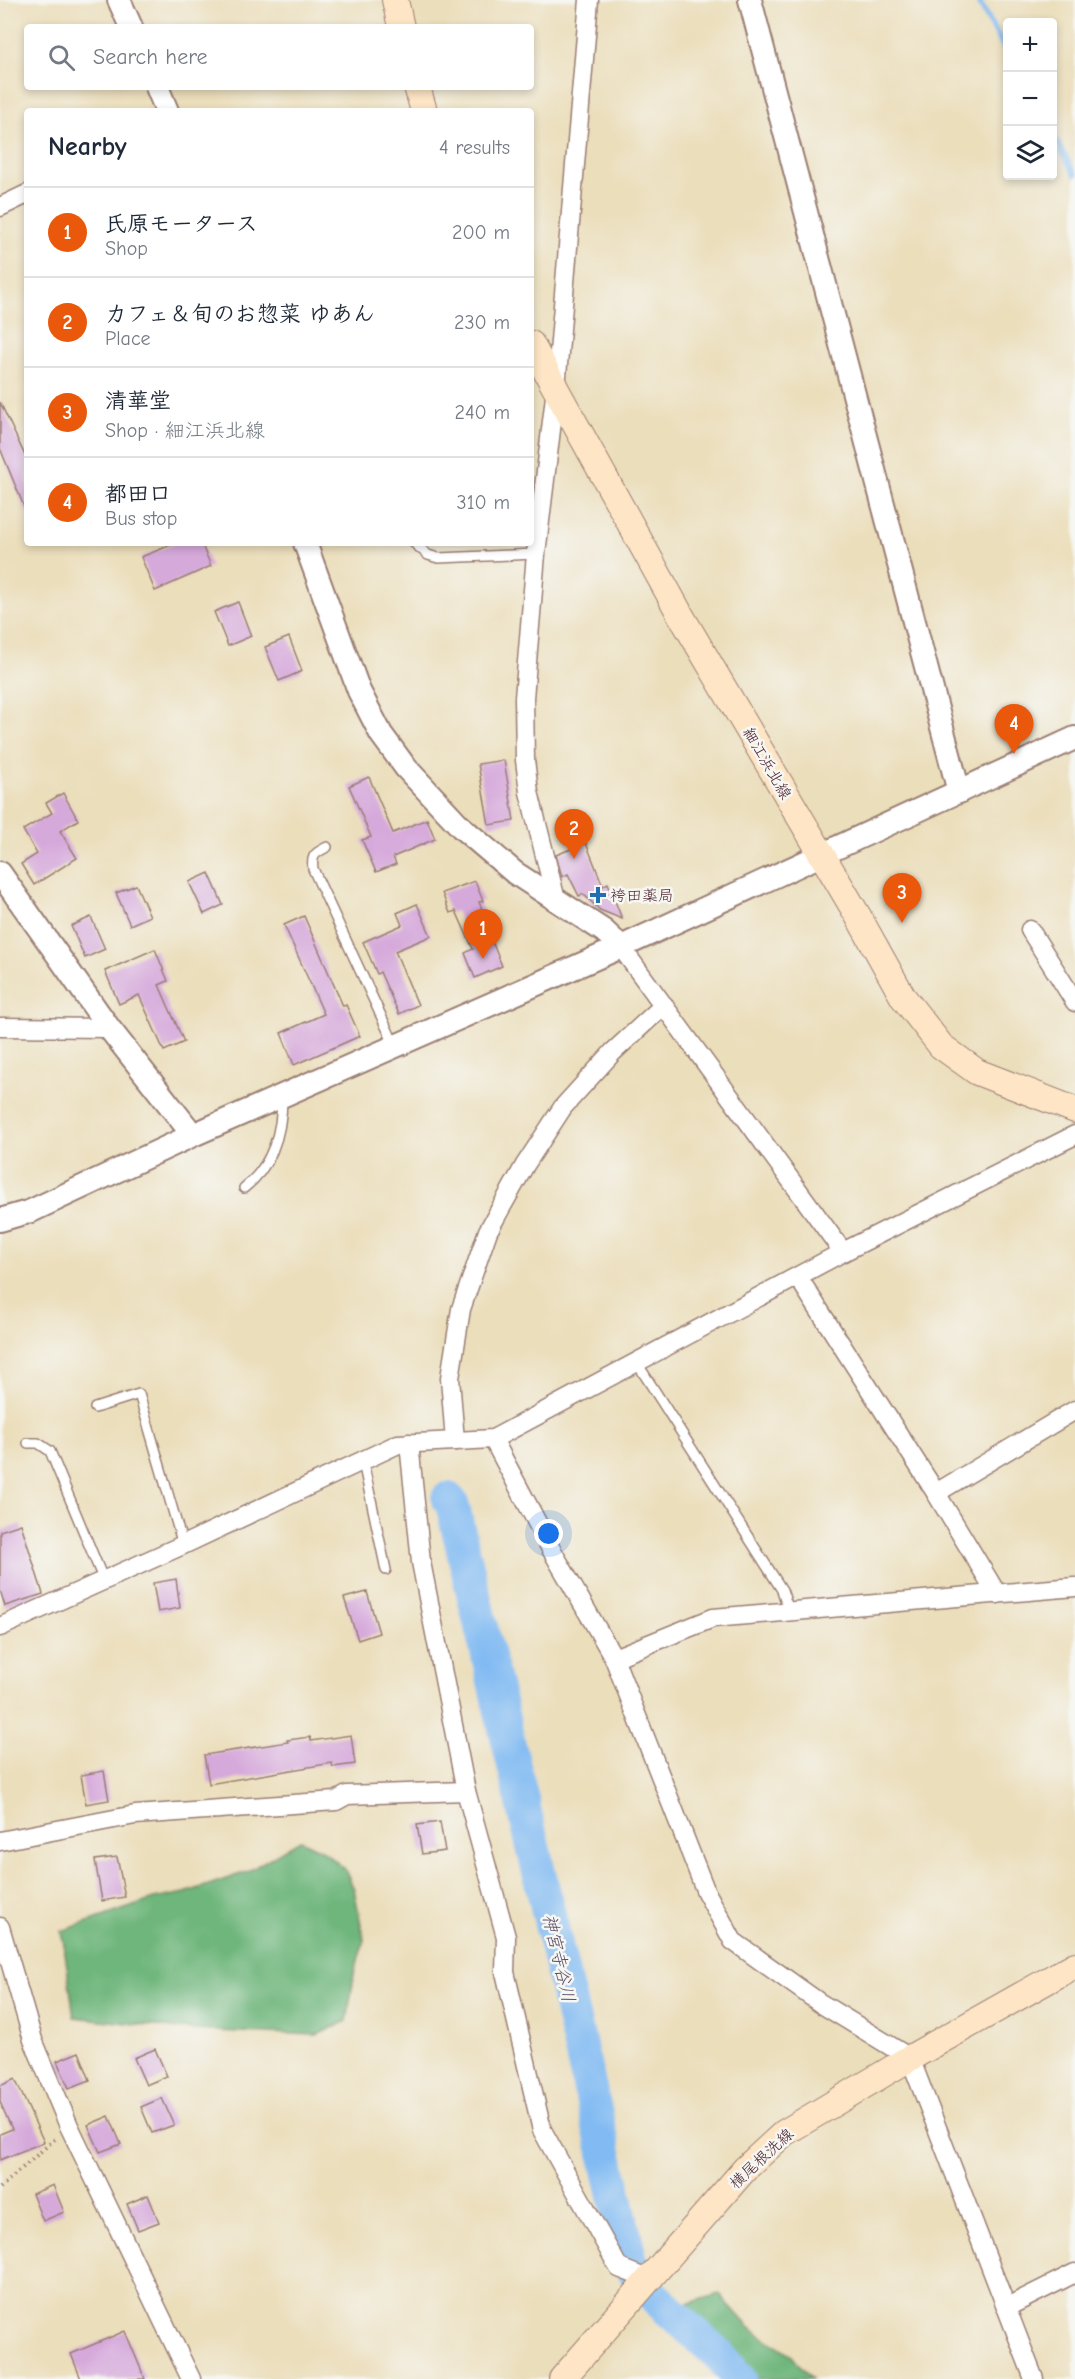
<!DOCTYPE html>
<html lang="en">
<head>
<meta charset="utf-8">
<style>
	:root { --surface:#fff; --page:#f2f2f3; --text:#1f2937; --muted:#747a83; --line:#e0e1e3; --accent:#ea580c }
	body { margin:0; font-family:"Comic Neue","Klee One",sans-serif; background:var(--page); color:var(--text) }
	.controls { position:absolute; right:18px; top:18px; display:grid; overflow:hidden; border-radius:6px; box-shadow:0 3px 9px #0003 }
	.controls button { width:54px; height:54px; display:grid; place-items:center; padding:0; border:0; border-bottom:2px solid var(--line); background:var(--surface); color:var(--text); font:30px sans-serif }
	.you { position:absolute; left:549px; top:1534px; width:21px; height:21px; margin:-15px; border:4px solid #fff; border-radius:50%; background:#1a73e8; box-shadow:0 0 0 9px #1a73e833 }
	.badge { display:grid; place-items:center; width:39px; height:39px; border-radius:50%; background:var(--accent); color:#fff; font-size:20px; font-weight:700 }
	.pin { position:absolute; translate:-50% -50px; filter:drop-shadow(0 2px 3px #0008) }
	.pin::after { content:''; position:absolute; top:32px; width:21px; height:18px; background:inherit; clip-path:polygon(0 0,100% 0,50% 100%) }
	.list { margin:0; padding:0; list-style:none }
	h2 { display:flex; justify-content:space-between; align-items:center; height:78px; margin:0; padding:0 24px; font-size:26px }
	h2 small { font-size:20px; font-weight:400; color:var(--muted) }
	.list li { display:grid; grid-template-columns:39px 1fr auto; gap:18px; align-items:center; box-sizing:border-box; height:90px; padding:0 24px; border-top:2px solid var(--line) }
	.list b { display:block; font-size:22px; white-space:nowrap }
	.list p { margin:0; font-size:20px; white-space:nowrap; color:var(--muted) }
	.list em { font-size:20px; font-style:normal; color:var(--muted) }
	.icon { flex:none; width:33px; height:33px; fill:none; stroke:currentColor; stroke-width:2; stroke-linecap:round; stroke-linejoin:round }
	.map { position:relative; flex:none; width:1075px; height:2379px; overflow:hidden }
	.search { position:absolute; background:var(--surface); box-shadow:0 3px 9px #0003; left:24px; top:24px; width:510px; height:66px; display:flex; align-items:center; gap:15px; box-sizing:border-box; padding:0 21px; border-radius:6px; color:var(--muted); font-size:22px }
	.panel { position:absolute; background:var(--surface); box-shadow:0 3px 9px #0003; left:24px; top:108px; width:510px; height:438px; border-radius:6px }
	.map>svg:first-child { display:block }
</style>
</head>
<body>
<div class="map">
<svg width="1075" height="2379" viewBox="0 0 1075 2379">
	<rect width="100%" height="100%" fill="#f6f6f2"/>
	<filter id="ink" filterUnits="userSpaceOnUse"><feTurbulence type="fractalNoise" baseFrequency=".0167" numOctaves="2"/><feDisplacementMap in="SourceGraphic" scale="12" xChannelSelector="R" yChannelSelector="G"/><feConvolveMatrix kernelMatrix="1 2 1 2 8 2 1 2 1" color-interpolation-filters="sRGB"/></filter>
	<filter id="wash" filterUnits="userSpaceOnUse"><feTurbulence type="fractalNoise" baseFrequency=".008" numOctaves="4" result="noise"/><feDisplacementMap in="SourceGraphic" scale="24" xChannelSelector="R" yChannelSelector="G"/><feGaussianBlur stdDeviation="1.35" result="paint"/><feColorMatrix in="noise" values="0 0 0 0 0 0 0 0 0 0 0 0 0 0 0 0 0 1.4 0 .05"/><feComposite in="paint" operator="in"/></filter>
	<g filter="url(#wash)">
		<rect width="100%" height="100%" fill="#ebdebb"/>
		<!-- forest -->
		<g fill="#6eb67c" stroke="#5c6a54" stroke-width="1.5">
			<polygon points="300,1840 323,1851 344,1868 354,1889 364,1940 354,1974 347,2021 317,2035 191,2030 74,2017 62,1931 154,1899 185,1893 247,1872"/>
			<polygon points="719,2294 749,2327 791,2355 812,2379 737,2379 687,2304"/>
		</g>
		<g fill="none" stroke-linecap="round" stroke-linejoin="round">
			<!-- stream -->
			<g stroke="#82bbf3" stroke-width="6">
				<polyline points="978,0 1008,54"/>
				<polyline points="1052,134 1075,174"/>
			</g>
			<!-- river -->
			<polyline stroke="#82bbf3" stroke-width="34" points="448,1499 452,1503 632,2267 652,2295 720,2356 740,2379"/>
		</g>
		<g id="blocks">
			<!-- building -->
			<g fill="#d6a9db">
				<polygon points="0,402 27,460 27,514 0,448"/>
				<polygon points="176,543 201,543 211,566 155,591 141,557"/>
				<polygon points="238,602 251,636 228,646 214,612"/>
				<polygon points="289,637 302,671 279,681 265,647"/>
				<polygon points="504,760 514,821 489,825 478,764"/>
				<polygon points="369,777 393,833 427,819 435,839 393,857 396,864 376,872 362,840 371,837 349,786"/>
				<polygon points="63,793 78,820 60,831 77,858 34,885 21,864 37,854 23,830 52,813 46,803"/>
				<polygon points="586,843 603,886 608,883 622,919 600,910 583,894 579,896 568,874 562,877 556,855"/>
				<polygon points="209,873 223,905 204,914 189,882"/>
				<polygon points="475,881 483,901 479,902 492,933 489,934 502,966 475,978 465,953 473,949 456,911 450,913 442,893"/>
				<polygon points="136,885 150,916 130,925 116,893"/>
				<polygon points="417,904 431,936 395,951 418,1005 399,1014 380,972 377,974 363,942 402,925 397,913"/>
				<polygon points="304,916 343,1006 346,1005 360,1036 294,1065 281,1033 324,1014 284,925"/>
				<polygon points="91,917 105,949 85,958 71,926"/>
				<polygon points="155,949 168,981 159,985 184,1042 164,1051 139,995 119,1004 105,971"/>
				<polygon points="21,1524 43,1594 5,1606 0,1590 0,1531"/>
				<polygon points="176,1579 180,1608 158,1612 153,1583"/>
				<polygon points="367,1592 379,1633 358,1640 344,1598"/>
				<polygon points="351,1735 355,1764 333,1767 332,1763 209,1784 204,1755 288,1742 287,1740 310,1737 311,1741"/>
				<polygon points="104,1771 109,1800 86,1804 81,1775"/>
				<polygon points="440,1822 445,1851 422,1854 417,1825"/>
				<polygon points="117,1857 125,1897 102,1901 95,1860"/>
				<polygon points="155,2049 167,2076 146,2085 134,2058"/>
				<polygon points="79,2052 90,2080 69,2088 57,2061"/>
				<polygon points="15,2079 44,2142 0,2160 0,2134 12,2129 0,2102 0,2086"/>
				<polygon points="162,2098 174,2125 152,2133 141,2107"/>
				<polygon points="109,2116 121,2144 100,2152 88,2125"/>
				<polygon points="53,2185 64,2212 43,2221 32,2194"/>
				<polygon points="148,2195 159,2222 138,2230 127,2204"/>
				<polygon points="125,2331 145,2379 81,2379 71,2354"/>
			</g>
		</g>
	</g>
	<g filter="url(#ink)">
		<use href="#blocks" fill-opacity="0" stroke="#9a7e73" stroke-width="1.5"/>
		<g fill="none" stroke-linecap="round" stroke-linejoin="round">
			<!-- service casing -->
			<g stroke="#9a7e73" stroke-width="12">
				<g id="service">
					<polyline points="414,543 428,555 438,558 536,554"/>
					<path d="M 327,847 C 315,853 311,855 313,869 L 395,1046"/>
					<path d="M 244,1188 C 272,1166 282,1132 282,1097"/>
					<polyline points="637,1363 782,1590 789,1611"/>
					<polyline points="95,1408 139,1394 183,1545"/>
					<polyline points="28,1443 38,1443 50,1451 104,1581"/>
					<polyline points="363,1462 386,1570"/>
				</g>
			</g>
			<!-- minor casing -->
			<g stroke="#9a7e73" stroke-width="21">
				<g id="minor">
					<polyline points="0,207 27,194"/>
					<polyline points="556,900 529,792 525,760 524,698 536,554 556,388 589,0"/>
					<polyline points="1030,930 1075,1002"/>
					<polyline points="621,947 843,1252"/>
					<polyline points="0,1027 109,1028"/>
					<polyline points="798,1277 936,1493 997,1594"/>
					<polyline points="493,1439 551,1549 614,1658 706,1892 733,1941 820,2003 910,2058 1034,2379"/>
					<polyline points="455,1441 450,1378 461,1309 488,1231 525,1165 563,1107 613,1052 664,1005"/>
					<polyline points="409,1443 421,1562 466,1791 506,1937 505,1972 542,2130 619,2268 650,2280"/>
					<polyline points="936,1493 1075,1410"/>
					<polyline points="0,1627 183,1545 398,1444 493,1439 843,1252 1075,1135"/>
					<polyline points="614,1658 713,1618 1075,1587"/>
					<polyline points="0,1841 135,1815 336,1801 347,1795 466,1791"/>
					<polyline points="0,1927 33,2040 69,2126 191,2379"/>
					<polyline points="1007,2307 1075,2273"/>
				</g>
			</g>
			<!-- tertiary casing -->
			<g stroke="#9a7e73" stroke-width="26">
				<g id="tertiary">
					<polyline points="119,0 131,27"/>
					<polyline points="750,0 959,792"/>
					<polyline points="157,87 167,111"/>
					<polyline points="305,543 359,691 381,734 406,768 461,827 515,873 604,931 621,947"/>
					<polyline points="0,873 109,1028 193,1135"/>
					<polyline points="0,1220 31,1211 193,1135 621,947 1075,738"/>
				</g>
			</g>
			<!-- secondary casing -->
			<g stroke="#9a7e73" stroke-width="28">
				<g id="secondary">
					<polyline points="395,0 401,27"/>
					<polyline points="417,87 424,111"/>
					<polyline points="531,344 680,614 858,916 903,997 941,1046 977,1072 1075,1110"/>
					<polyline points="562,2379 745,2169 784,2133 910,2058 1075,1965"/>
				</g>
			</g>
			<!-- path -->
			<polyline stroke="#9a7e73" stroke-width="4" stroke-dasharray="1.5 4.5" stroke-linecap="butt" points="0,2188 57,2137"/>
			<!-- service -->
			<use href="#service" stroke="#fff" stroke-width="9"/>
			<!-- minor -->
			<use href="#minor" stroke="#fff" stroke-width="18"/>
			<!-- tertiary -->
			<use href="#tertiary" stroke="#fff" stroke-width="22"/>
			<!-- secondary -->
			<use href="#secondary" stroke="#fde5c5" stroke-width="26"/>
		</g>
	</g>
	<!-- markers -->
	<path fill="#1f6fb2" stroke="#f6f6f2" stroke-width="2" d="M595 886h6v6h6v6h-6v6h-6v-6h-6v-6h6z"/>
	<g text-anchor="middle" stroke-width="5" stroke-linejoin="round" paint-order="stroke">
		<!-- street labels -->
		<g font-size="16" fill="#4a1f2b" stroke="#f6f6f2">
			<text transform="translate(768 763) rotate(60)" y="6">細江浜北線</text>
			<text transform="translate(761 2158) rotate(-43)" y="6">横尾根洗線</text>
		</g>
		<!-- poi labels -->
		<g font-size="16" fill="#4a1f2b" stroke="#f6f6f2" text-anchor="start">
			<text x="610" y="901">袴田薬局</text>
		</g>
		<!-- water labels -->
		<g font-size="18" font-style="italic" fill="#5b4e67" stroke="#f6f6f2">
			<text transform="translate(559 1958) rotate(77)" y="6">神宮寺谷川</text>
		</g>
	</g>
</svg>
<div class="controls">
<button>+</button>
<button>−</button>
<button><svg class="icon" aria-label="layers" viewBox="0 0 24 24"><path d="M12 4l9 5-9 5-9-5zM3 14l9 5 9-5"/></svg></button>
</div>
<div class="you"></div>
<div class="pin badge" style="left:483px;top:959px">1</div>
<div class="pin badge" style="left:574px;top:859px">2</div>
<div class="pin badge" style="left:902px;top:923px">3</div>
<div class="pin badge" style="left:1014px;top:754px">4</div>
<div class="search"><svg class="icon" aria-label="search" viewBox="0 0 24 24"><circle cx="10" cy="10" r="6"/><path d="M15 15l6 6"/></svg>Search here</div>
<section class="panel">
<h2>Nearby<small>4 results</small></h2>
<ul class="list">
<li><span class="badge">1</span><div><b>氏原モータース</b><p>Shop</p></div><em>200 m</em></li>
<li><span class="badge">2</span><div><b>カフェ＆旬のお惣菜 ゆあん</b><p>Place</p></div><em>230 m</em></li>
<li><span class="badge">3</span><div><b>清華堂</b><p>Shop · 細江浜北線</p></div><em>240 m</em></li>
<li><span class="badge">4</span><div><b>都田口</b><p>Bus stop</p></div><em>310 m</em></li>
</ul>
</section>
</div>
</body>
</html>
